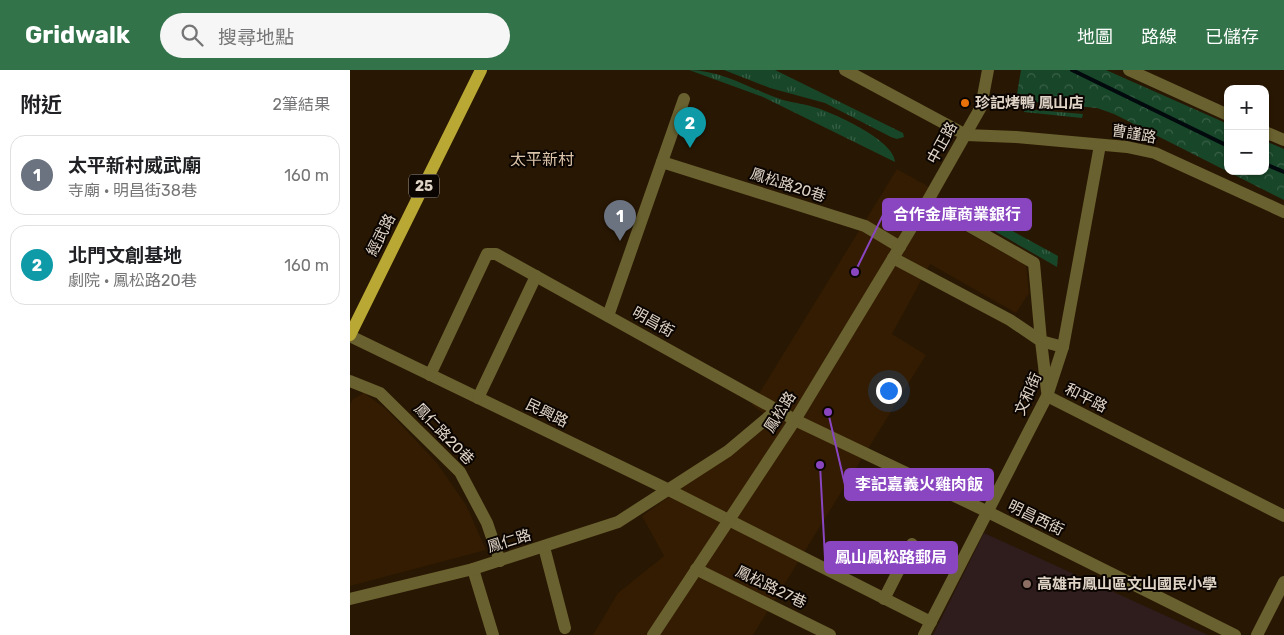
<!DOCTYPE html>
<html lang="zh-TW">
<head>
<meta charset="utf-8">
<style>
	:root { --surface:#fff; --page:#f6f6f6; --text:#202124; --muted:#757577; --line:#e0e0e0; --accent:#32734a }
	body { margin:0; font-family:Rubik,"Noto Sans TC",sans-serif; background:var(--page); color:var(--text) }
	.controls { position:absolute; right:15px; top:15px; display:grid; overflow:hidden; border-radius:10px; box-shadow:0 1px 4px #0004 }
	.controls button { width:45px; height:45px; display:grid; place-items:center; padding:0; border:0; border-bottom:1px solid var(--line); background:var(--surface); color:var(--text); font:25px sans-serif }
	.you { position:absolute; left:538px; top:320px; width:18px; height:18px; margin:-12px; border:4px solid #fff; border-radius:50%; background:#1a73e8; box-shadow:0 0 0 8px #1a73e833 }
	.badge { display:grid; place-items:center; width:32px; height:32px; border-radius:50%; background:var(--accent); color:#fff; font-size:16px; font-weight:700 }
	.pin { position:absolute; translate:-50% -41px; filter:drop-shadow(0 1px 2px #0008) }
	.pin::after { content:''; position:absolute; top:26px; width:18px; height:15px; background:inherit; clip-path:polygon(0 0,100% 0,50% 100%) }
	.list { margin:0; padding:0; list-style:none }
	h2 { display:flex; justify-content:space-between; align-items:center; height:65px; margin:0; padding:0 20px; font-size:21px }
	h2 small { font-size:16px; font-weight:400; color:var(--muted) }
	.list li { display:grid; grid-template-columns:32px 1fr auto; gap:15px; align-items:center; box-sizing:border-box; height:80px; margin:0 10px 10px; padding:0 10px; border:1px solid var(--line); border-radius:15px }
	.list b { display:block; font-size:19px; white-space:nowrap }
	.list p { margin:0; font-size:16px; white-space:nowrap; color:var(--muted) }
	.list em { font-size:16px; font-style:normal; color:var(--muted) }
	.icon { flex:none; width:28px; height:28px; fill:none; stroke:currentColor; stroke-width:2; stroke-linecap:round; stroke-linejoin:round }
	.map { position:relative; flex:none; width:934px; height:565px; overflow:hidden }
	header { display:flex; align-items:center; gap:30px; box-sizing:border-box; height:70px; padding:0 25px; background:var(--accent); color:#fff }
	header strong { font-size:24px }
	nav { display:flex; gap:28px; margin-inline-start:auto; font-size:18px }
	.search { width:350px; height:45px; background:var(--page); display:flex; align-items:center; gap:12px; box-sizing:border-box; padding:0 18px; border-radius:28px; color:var(--muted); font-size:19px }
	main { display:flex }
	aside { flex:1; background:var(--surface) }
	.map>svg:first-child { display:block }
</style>
</head>
<body>
<header>
<strong>Gridwalk</strong>
<div class="search"><svg class="icon" aria-label="search" viewBox="0 0 24 24"><circle cx="10" cy="10" r="6"/><path d="M15 15l6 6"/></svg>搜尋地點</div>
<nav><a>地圖</a><a>路線</a><a>已儲存</a></nav>
</header>
<main>
<aside>
<h2>附近<small>2筆結果</small></h2>
<ul class="list">
<li><span class="badge" style="background:#6b7280">1</span><div><b>太平新村威武廟</b><p>寺廟 · 明昌街38巷</p></div><em>160 m</em></li>
<li><span class="badge" style="background:#0f9aa8">2</span><div><b>北門文創基地</b><p>劇院 · 鳳松路20巷</p></div><em>160 m</em></li>
</ul>
</aside>
<div class="map">
<svg width="934" height="565" viewBox="0 0 934 565">
	<defs>
		<pattern id="grass-tufts" width="24" height="20" patternUnits="userSpaceOnUse" patternTransform="scale(1.25)"><rect width="24" height="20" fill="#184629"/><path d="M3 7l-1-3M5 7V3M7 7l1-3M15 17l-1-3M17 17v-4M19 17l1-3" fill="none" stroke="#396047"/></pattern>
		<pattern id="park-crowns" width="20" height="18" patternUnits="userSpaceOnUse" patternTransform="scale(1.25)"><rect width="20" height="18" fill="#184629"/><path d="M2 6a3 3 0 1 1 6 0M12 15a3 3 0 1 1 6 0" fill="none" stroke="#396047"/></pattern>
	</defs>
	<rect width="100%" height="100%" fill="#281703"/>
	<!-- built -->
	<g fill="#331c01">
		<polygon points="547,99 590,123 580,142 676,195 679,223 666,243 580,194 542,264 576,285 403,565 243,565 268,523 314,486 292,446 424,351 402,335"/>
		<polygon points="14,323 36,339 87,393 116,435 136,480 0,516 0,335 3,329"/>
	</g>
	<!-- education -->
	<polygon fill="#2f1c1d" points="634,463 858,565 583,565"/>
	<!-- grass -->
	<g fill="url(#grass-tufts)">
		<path d="M 339,0 C 372,0 402,20 433,30 C 444,33 456,34 467,38 C 486,44 545,71 545,92 L 413,27 Z"/>
		<polygon points="374,0 425,0 553,63 554,67 547,69 541,67 475,33 420,18"/>
		<polygon points="674,39 733,44 732,48 674,42"/>
		<polygon points="613,134 708,186 707,197 608,140"/>
	</g>
	<!-- park -->
	<polygon fill="url(#park-crowns)" points="671,0 756,0 878,54 878,101 915,101 915,71 934,79 934,130 764,44 747,38 674,31 667,24"/>
	<g fill="none" stroke-linecap="round" stroke-linejoin="round">
		<!-- stream -->
		<g stroke="#020a0e" stroke-width="4">
			<polyline points="722,0 878,76"/>
			<polyline points="915,94 934,102"/>
		</g>
		<!-- minor -->
		<g stroke="#69612f" stroke-width="12">
			<polyline points="495,0 616,65 666,67 777,77 805,83 934,142"/>
			<polyline points="779,0 878,45"/>
			<polyline points="915,62 934,70"/>
			<polyline points="312,92 515,156 550,177"/>
			<polyline points="577,132 684,193 691,271 713,277"/>
			<polyline points="543,188 660,250 691,271 697,321"/>
			<polyline points="258,246 334,29"/>
			<polyline points="0,266 317,419 581,552"/>
			<polyline points="80,305 137,184 146,184 445,350 636,441 885,565"/>
			<polyline points="0,311 30,323 110,402 137,453 150,491"/>
			<polyline points="697,326 934,446"/>
			<polyline points="128,328 186,206"/>
			<polyline points="194,477 215,558"/>
			<polyline points="123,499 143,565"/>
			<polyline points="346,499 480,565"/>
			<polyline points="0,529 123,499 268,452 378,381 428,339"/>
			<polyline points="534,529 562,474"/>
			<polyline points="303,565 445,350 577,132 631,37 638,0"/>
			<polyline points="574,565 697,326 713,277 750,75"/>
			<polyline points="907,565 934,512"/>
		</g>
		<!-- major -->
		<polyline stroke="#b9a834" stroke-width="12" points="0,265 131,0"/>
	</g>
	<!-- markers -->
	<circle fill="#e8710a" stroke="#0b0501" stroke-width="2" cx="615" cy="33" r="5"/>
	<circle fill="#8d6e63" stroke="#0b0501" stroke-width="2" cx="677" cy="514" r="5"/>
	<g text-anchor="middle" stroke-width="4" stroke-linejoin="round" paint-order="stroke">
		<!-- shield labels -->
		<rect fill="#0b0501" stroke="#a0968c" stroke-width="1" x="59" y="104.5" width="30" height="23" rx="4"/>
		<g font-size="14" font-weight="bold" fill="#e0d4c7">
			<text x="74" y="121">25</text>
		</g>
		<!-- poi labels -->
		<g font-size="15" font-weight="bold" fill="#e0d4c7" stroke="#0b0501" text-anchor="start">
			<text x="625" y="38">珍記烤鴨 鳳山店</text>
			<text x="687" y="519">高雄市鳳山區文山國民小學</text>
		</g>
		<!-- street labels -->
		<g font-size="15" fill="#e0d4c7" stroke="#0b0501">
			<text transform="translate(784 64) rotate(10)" y="5">曹謹路</text>
			<text transform="translate(592 73) rotate(-61)" y="5">中正路</text>
			<text transform="translate(438 115) rotate(18)" y="5">鳳松路20巷</text>
			<text transform="translate(31 165) rotate(-63)" y="5">經武路</text>
			<text transform="translate(303 252) rotate(29)" y="5">明昌街</text>
			<text transform="translate(678 324) rotate(-66)" y="5">文和街</text>
			<text transform="translate(736 328) rotate(27)" y="5">和平路</text>
			<text transform="translate(430 342) rotate(-58)" y="5">鳳松路</text>
			<text transform="translate(197 343) rotate(26)" y="5">民興路</text>
			<text transform="translate(94 364) rotate(46)" y="5">鳳仁路20巷</text>
			<text transform="translate(686 448) rotate(26)" y="5">明昌西街</text>
			<text transform="translate(159 471) rotate(-17)" y="5">鳳仁路</text>
			<text transform="translate(421 517) rotate(26)" y="5">鳳松路27巷</text>
		</g>
		<!-- neighbourhood labels -->
		<g font-size="16" fill="#dcc4aa" stroke="#0b0501">
			<text x="192" y="95">太平新村</text>
		</g>
	</g>
	<!-- callouts -->
	<path fill="none" stroke="#8a45c0" stroke-width="2" d="M505 202L533 145M478 342L495 415M470 395L475 488"/>
	<g fill="#8a45c0" stroke="#0b0501" stroke-width="2">
		<circle cx="505" cy="202" r="5"/>
		<circle cx="478" cy="342" r="5"/>
		<circle cx="470" cy="395" r="5"/>
	</g>
	<g fill="#8a45c0" stroke="#8a45c0" stroke-width="2">
		<rect x="533" y="129" width="148" height="31" rx="5"/>
		<rect x="495" y="399" width="148" height="31" rx="5"/>
		<rect x="475" y="472" width="132" height="31" rx="5"/>
	</g>
	<g font-size="16" text-anchor="middle" font-weight="bold" fill="#fff">
		<text x="607" y="150">合作金庫商業銀行</text>
		<text x="569" y="420">李記嘉義火雞肉飯</text>
		<text x="541" y="493">鳳山鳳松路郵局</text>
	</g>
</svg>
<div class="controls">
<button>+</button>
<button>−</button>
</div>
<div class="you"></div>
<div class="pin badge" style="left:270px;top:171px;background:#6b7280">1</div>
<div class="pin badge" style="left:340px;top:78px;background:#0f9aa8">2</div>
</div>
</main>
</body>
</html>
